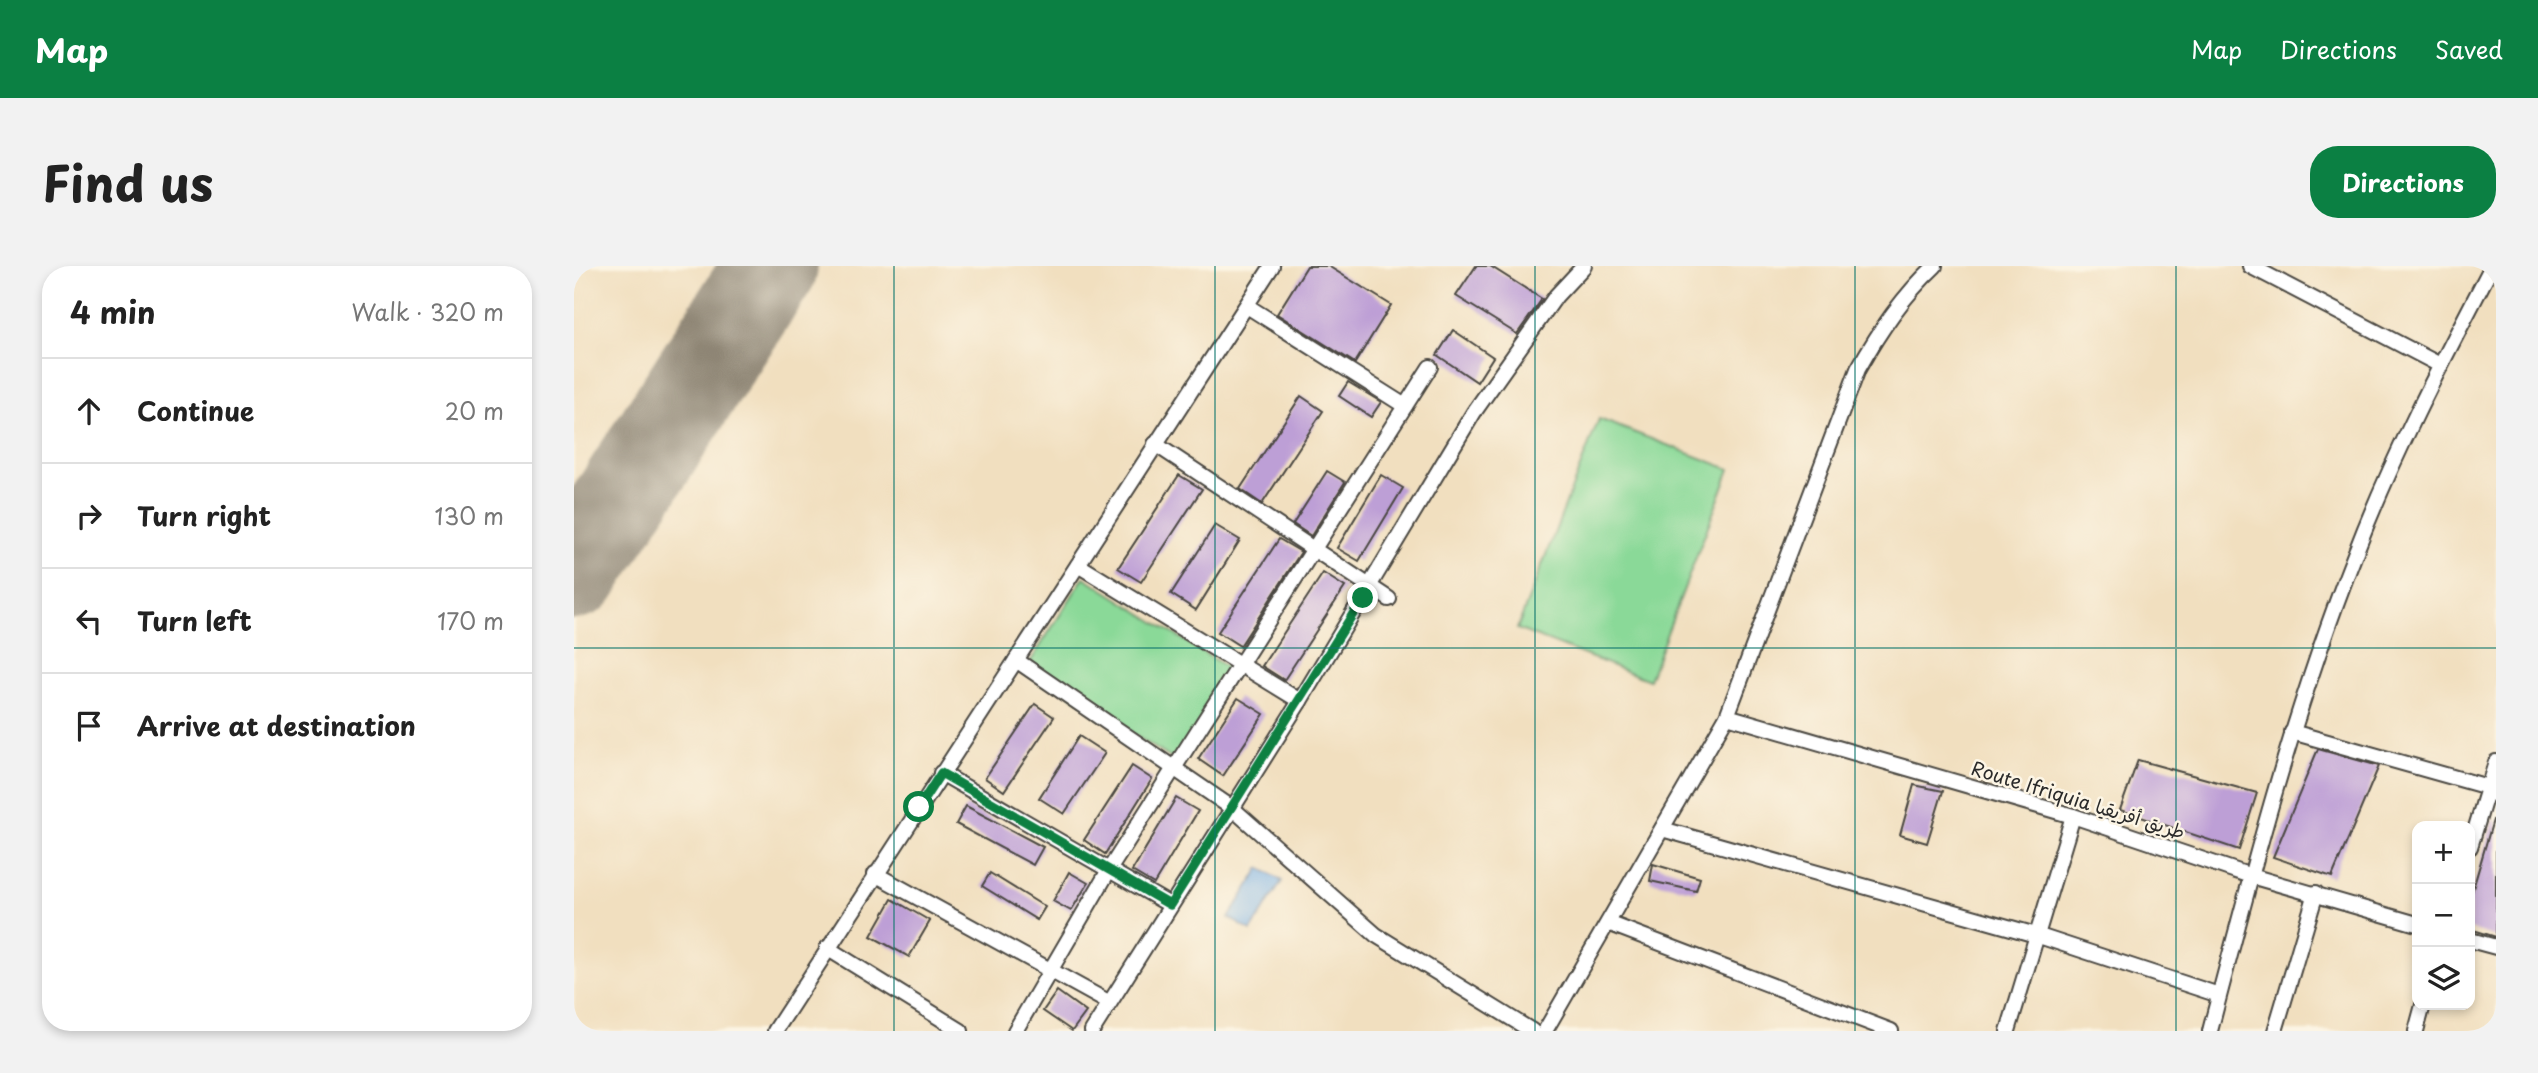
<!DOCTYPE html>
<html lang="en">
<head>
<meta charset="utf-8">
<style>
	:root { --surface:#fff; --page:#f2f2f2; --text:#222; --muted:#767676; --line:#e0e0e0; --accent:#0b8043 }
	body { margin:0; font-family:"Playpen Sans","Playpen Sans Arabic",sans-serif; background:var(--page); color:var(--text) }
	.controls { position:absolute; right:21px; bottom:21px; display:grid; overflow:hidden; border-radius:14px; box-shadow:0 4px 10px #0003 }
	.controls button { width:63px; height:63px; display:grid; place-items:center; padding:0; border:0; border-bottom:2px solid var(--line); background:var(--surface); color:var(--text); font:35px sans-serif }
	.stop { position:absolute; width:21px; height:21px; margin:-16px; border:5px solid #0b8043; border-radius:50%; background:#fff }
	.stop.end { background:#0b8043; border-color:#fff; box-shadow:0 2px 7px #0008 }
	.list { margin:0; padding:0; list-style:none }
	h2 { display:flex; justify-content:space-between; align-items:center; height:91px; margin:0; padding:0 28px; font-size:30px }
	h2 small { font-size:23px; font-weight:400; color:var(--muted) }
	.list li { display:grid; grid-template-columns:46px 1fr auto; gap:21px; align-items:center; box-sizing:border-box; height:105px; padding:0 28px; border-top:2px solid var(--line) }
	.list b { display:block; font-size:26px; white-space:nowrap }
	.list em { font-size:23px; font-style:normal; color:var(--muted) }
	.icon { flex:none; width:38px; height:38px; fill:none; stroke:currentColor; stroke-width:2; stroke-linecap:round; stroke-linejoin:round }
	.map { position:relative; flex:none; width:1922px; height:765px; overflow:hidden; border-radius:28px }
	header { display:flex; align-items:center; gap:42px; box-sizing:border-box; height:98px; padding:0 35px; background:var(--accent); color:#fff }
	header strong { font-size:33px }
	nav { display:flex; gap:38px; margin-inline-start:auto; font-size:24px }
	.intro { display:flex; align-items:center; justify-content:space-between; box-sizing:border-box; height:168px; padding:0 42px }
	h1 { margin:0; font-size:49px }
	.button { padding:18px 32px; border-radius:28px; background:var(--accent); color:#fff; font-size:24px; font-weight:700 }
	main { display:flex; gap:42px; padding:0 42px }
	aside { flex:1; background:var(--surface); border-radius:28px; box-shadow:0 4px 10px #0003 }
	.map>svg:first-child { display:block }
</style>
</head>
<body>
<header>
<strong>Map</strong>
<nav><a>Map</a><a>Directions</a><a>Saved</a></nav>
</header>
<div class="intro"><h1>Find us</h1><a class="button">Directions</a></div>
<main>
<aside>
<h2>4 min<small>Walk · 320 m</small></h2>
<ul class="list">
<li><svg class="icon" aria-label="ahead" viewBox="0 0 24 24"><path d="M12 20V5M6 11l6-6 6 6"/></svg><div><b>Continue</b></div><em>20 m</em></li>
<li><svg class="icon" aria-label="right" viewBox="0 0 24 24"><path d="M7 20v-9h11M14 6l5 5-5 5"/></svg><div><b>Turn right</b></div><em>130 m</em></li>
<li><svg class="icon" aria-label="left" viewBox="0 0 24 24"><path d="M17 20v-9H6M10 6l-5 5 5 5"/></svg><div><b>Turn left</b></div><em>170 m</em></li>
<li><svg class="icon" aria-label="arrive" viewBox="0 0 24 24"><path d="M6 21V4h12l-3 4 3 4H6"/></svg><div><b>Arrive at destination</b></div></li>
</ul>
</aside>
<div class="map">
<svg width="1922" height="765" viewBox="0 0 1922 765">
	<rect width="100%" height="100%" fill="#fcf5e5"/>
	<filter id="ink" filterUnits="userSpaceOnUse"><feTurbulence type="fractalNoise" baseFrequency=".0143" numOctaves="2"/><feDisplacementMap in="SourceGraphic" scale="14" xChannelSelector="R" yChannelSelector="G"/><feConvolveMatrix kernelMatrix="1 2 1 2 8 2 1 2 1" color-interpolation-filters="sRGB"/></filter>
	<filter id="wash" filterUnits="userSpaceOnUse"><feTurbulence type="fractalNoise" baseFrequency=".00686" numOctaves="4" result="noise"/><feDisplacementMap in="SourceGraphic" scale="28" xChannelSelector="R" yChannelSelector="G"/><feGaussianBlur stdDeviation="1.57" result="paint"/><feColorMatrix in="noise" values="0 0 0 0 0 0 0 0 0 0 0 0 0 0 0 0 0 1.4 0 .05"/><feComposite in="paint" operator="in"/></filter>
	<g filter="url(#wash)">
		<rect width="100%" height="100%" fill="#f1dfbf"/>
		<!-- green -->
		<g fill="#8ad998" stroke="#5a8262" stroke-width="2">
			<polygon points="1025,153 1156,203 1075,414 943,363"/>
			<polygon points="510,311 660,406 603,496 453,401"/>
		</g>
		<!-- water -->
		<polygon fill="#75ade4" stroke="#506c88" stroke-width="2" points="686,602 708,615 677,665 655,652"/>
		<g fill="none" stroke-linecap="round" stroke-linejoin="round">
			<!-- runway -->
			<polyline stroke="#8e8575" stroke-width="94" points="0,306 197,0"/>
		</g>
		<g id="blocks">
			<!-- building -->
			<g fill="#bd9fd6">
				<polygon points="733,0 754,0 817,39 781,97 703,48"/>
				<polygon points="902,0 916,0 968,33 943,68 882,30"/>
				<polygon points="879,64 919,91 903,116 863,89"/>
				<polygon points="774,116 807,136 797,151 765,130"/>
				<polygon points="727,130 749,145 688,238 666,223"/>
				<polygon points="753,205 771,216 737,270 719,258"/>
				<polygon points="605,209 628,223 567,316 544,302"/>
				<polygon points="807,209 829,222 785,295 763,282"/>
				<polygon points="641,259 666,274 622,344 597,328"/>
				<polygon points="705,273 727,286 666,380 644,366"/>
				<polygon points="749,307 771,321 710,414 688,400"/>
				<polygon points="664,432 690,448 649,510 624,493"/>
				<polygon points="461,438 480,451 430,525 411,512"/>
				<polygon points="505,470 531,487 490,548 465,532"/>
				<polygon points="1744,483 1805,500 1758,611 1699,591"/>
				<polygon points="1564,494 1683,527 1665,584 1546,544"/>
				<polygon points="558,500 578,513 531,588 510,574"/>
				<polygon points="1340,519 1369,525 1353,577 1326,569"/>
				<polygon points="602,532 624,545 580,618 558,605"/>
				<polygon points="392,540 469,581 459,599 382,558"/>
				<polygon points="1919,554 1922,555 1922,671 1896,663 1896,633"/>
				<polygon points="1079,598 1126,612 1122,625 1076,615"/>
				<polygon points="495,606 514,617 497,645 479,635"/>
				<polygon points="416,607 471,641 463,654 408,620"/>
				<polygon points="318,633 356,655 335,691 297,670"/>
				<polygon points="483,725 512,746 498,765 469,745"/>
			</g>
		</g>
	</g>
	<g filter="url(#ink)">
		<use href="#blocks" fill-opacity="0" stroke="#494641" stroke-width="2"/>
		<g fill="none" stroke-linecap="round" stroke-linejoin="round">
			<!-- minor casing -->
			<g stroke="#494641" stroke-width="18">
				<g id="minor">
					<polyline points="1676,0 1866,99"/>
					<polyline points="673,40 831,140"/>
					<polyline points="581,178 815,333"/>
					<polyline points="504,299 726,435"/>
					<polyline points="442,394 658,542 802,669 958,765"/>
					<polyline points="1153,450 1499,550 1677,610 1843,658"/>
					<polyline points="1718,466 1914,521 1922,529"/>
					<polyline points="367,507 596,639"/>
					<polyline points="1088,563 1462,669 1645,729"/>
					<polyline points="1896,581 1922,496"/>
					<polyline points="301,608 534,736"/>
					<polyline points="1034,657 1317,765"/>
					<polyline points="1896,674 1922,681"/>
					<polyline points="253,682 387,765"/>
					<polyline points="201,765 698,0"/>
					<polyline points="441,765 535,604 856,101"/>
					<polyline points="518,765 726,435 900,146 982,30 1010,0"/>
					<path d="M 971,765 L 1153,450 L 1284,103 C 1306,64 1329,30 1361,0"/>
					<polyline points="1434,765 1499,550"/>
					<path d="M 1636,765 C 1678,604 1720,443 1781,288 C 1819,189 1869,94 1918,0"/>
					<polyline points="1701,765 1742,627"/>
					<polyline points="1842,765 1849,739"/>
				</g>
			</g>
			<!-- minor -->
			<use href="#minor" stroke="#fff" stroke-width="14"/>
		</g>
	</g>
	<g fill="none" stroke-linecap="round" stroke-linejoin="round" filter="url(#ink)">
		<!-- route -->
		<polyline stroke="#0b8043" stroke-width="9" points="345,541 367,507 596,639 789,332"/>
	</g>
	<!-- grid -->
	<path fill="none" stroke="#0f766e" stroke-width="2" stroke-opacity="0.55" d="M 320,0 L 320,765M 641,0 L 641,765M 961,0 L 961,765M 1281,0 L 1281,765M 1602,0 L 1602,765M 0,382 L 1922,382"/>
	<g text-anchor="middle" stroke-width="5" stroke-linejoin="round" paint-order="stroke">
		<!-- street labels -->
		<g font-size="19" fill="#2b2b2b" stroke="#fcf5e5">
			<text transform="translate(1504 534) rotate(17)" y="7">Route Ifriquia طريق أفريقيا</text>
		</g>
	</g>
</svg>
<div class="controls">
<button>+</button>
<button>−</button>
<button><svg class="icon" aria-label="layers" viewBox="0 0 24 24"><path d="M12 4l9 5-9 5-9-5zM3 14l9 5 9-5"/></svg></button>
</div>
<div class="stop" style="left:345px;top:541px"></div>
<div class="stop end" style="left:789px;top:332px"></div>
</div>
</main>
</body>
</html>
